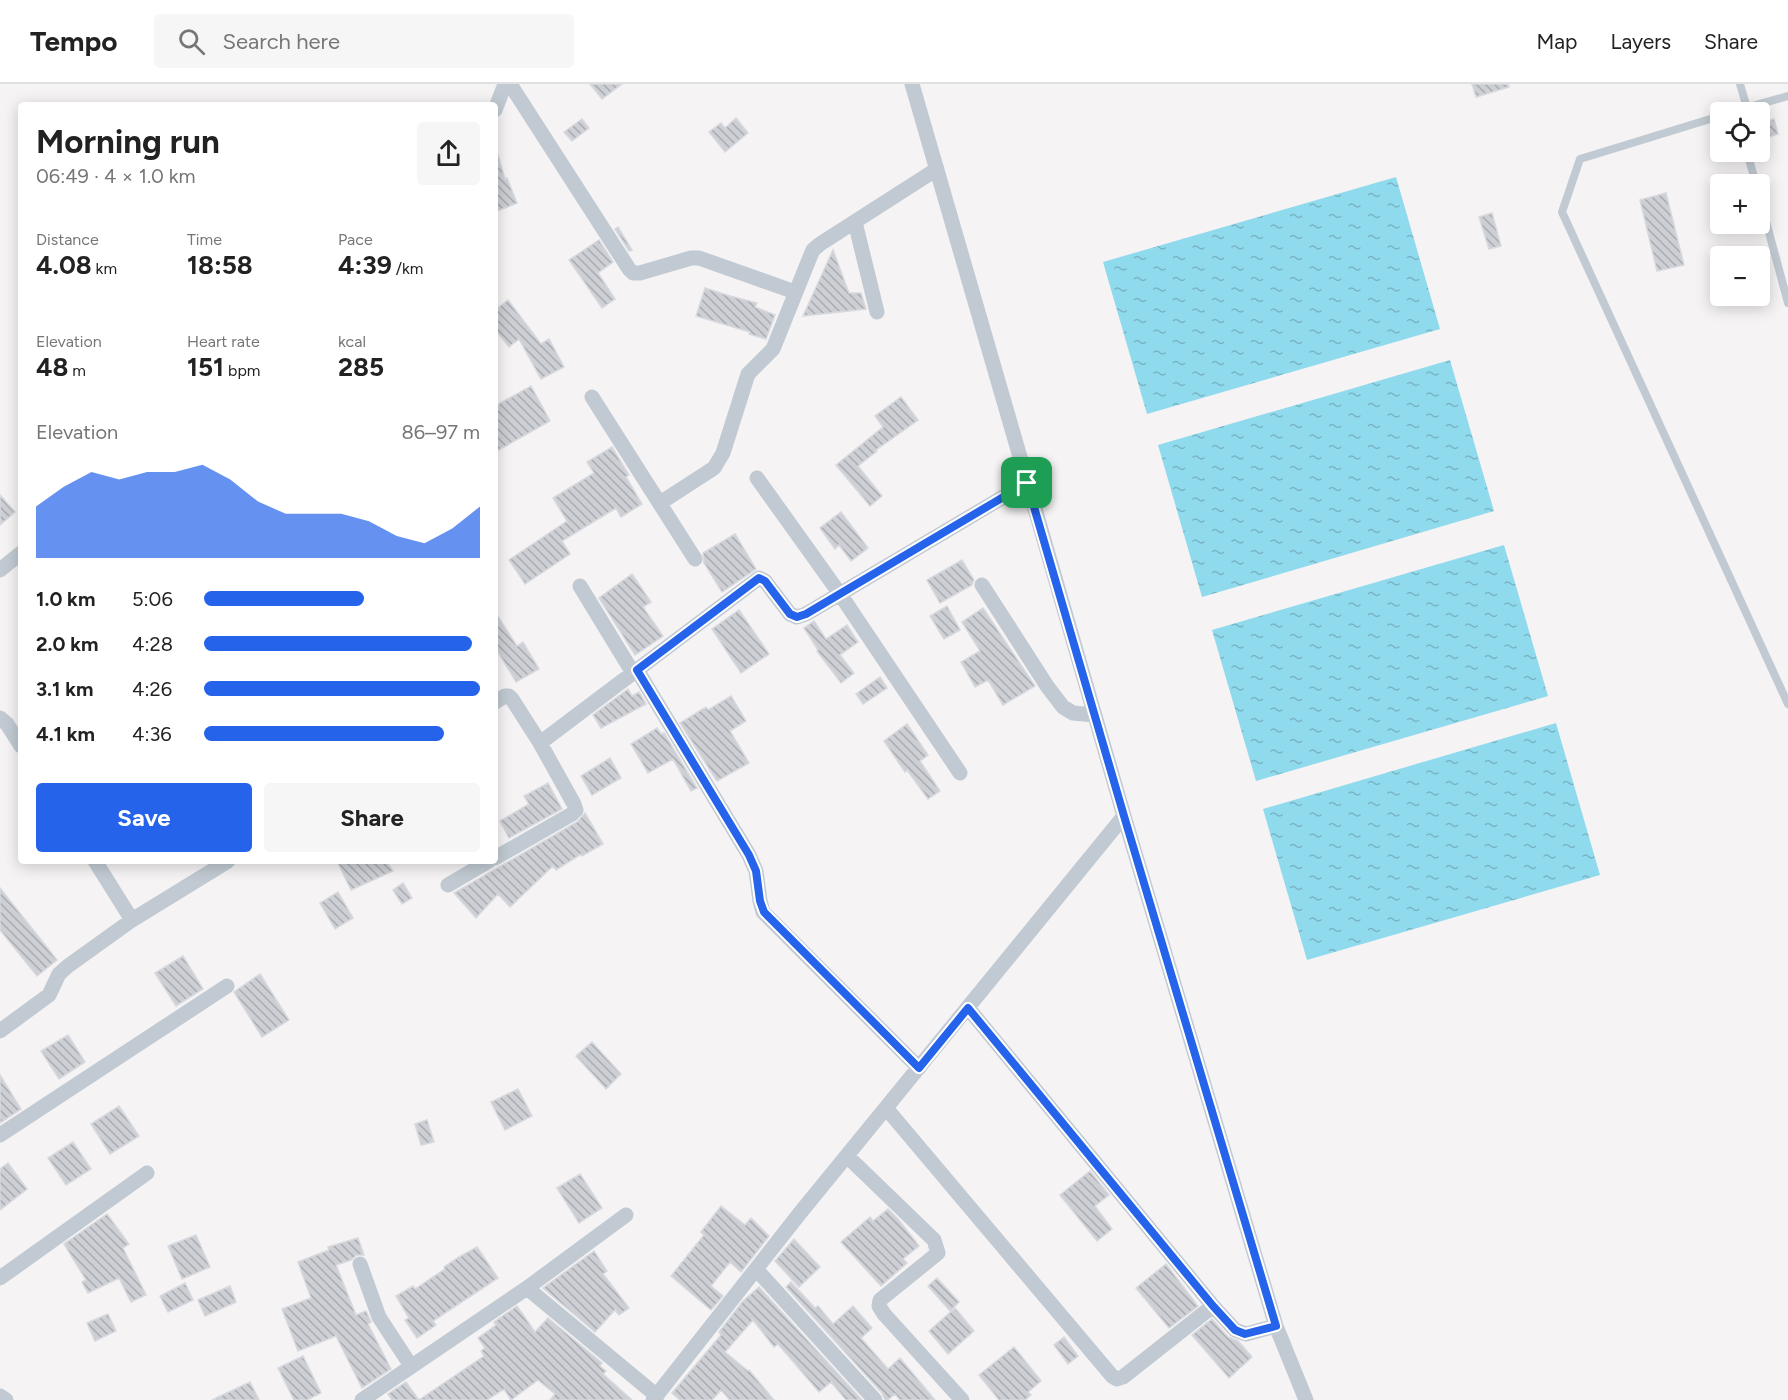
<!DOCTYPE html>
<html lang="en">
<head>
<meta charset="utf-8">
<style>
	body { margin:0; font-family:Figtree,sans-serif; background:#f6f6f6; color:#222; height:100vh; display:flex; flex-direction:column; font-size:22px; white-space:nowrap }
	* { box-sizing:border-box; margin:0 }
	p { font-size:20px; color:#767676 }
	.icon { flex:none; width:33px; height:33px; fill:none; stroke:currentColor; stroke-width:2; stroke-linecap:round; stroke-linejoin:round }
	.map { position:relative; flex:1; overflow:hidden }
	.side { position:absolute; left:18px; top:18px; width:480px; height:762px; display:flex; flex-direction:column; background:#fff; border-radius:6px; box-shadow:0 3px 15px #0003 }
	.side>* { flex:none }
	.buttons { position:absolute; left:1710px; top:18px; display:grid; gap:12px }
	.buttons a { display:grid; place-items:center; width:60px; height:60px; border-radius:6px; background:#fff; box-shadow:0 3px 15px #0003; font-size:30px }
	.pin { position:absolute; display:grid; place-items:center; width:51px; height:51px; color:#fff; margin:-26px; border-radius:12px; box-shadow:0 3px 9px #0006 }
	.round { display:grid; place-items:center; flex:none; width:63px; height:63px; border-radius:6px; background:#f6f6f6 }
	.head { display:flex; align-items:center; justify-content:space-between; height:102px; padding:0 18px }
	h1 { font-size:33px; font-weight:700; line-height:45px }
	.figures { display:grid; grid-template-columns:repeat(3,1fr); gap:9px; height:102px; padding:6px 18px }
	.figures div { display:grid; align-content:center }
	.figures b { font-size:26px; font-weight:700 }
	.figures small { font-size:16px; font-weight:400 }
	.figures p { font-size:16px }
	.chart { height:168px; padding:12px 18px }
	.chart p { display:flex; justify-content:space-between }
	.chart svg { width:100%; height:108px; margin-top:6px; fill:#2563eb; opacity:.7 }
	.cta { display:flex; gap:12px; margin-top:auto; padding:12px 18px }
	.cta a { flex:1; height:69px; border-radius:6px; background:#2563eb; color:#fff; font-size:24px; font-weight:700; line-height:69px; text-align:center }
	.cta a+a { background:#f6f6f6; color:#222 }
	ul { padding:0 18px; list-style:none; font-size:20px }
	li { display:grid; grid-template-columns:96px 72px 1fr; align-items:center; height:45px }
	li i { height:15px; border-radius:8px; background:#2563eb }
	header { display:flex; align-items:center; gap:36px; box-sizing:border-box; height:84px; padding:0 30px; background:#fff; border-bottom:2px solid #e0e0e0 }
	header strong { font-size:28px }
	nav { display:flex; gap:33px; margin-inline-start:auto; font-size:21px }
	.search { width:420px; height:54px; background:#f6f6f6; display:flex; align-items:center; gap:15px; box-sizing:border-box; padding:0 21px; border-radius:6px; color:#767676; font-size:22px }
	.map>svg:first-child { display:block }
	.water { fill:url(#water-ripples) }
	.building { fill:url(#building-back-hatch); stroke:#d7d9de; stroke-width:1.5 }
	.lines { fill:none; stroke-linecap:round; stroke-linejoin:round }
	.service { stroke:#c1cad2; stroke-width:8 }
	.minor { stroke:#c1cad2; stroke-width:15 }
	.route-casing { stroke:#fff; stroke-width:12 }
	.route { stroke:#2563eb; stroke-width:8 }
</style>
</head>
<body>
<header>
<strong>Tempo</strong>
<div class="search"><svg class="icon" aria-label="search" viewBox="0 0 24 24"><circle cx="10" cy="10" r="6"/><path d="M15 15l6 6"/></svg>Search here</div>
<nav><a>Map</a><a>Layers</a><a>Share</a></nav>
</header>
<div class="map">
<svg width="1788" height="1316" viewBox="0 0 1788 1316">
	<defs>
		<pattern id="water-ripples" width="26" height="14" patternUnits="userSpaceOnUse" patternTransform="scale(1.5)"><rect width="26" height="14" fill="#90daee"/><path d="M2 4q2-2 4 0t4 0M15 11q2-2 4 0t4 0" fill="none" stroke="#78b4c4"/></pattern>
		<pattern id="building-back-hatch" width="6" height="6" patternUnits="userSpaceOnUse" patternTransform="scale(1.5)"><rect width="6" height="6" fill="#cdcfd5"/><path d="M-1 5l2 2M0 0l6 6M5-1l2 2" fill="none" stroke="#a8abb0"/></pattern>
	</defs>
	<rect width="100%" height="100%" fill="#f5f3f3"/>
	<!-- water -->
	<path class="water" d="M1396,93L1440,245L1147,330L1103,178Z
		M1450,276L1494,427L1202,513L1158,361Z
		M1504,461L1548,612L1256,697L1212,546Z
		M1556,639L1600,791L1307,876L1263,725Z"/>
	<!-- building -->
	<path class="building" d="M590,0H622L602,15Z
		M1472,0H1508L1509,3L1476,13Z
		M736,34L748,49L725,68L709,48L721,39L725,44Z
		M582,35L589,44L572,57L564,48Z
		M1774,35L1778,50L1765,54L1761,39Z
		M495,71H498L505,95L507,94L517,119L495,128Z
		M1666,109L1684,181L1657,187L1640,116Z
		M1492,129L1501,162L1489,165L1479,133Z
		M618,143L632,166L629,167L615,145Z
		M599,156L613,178L598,189L615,215L602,224L569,176Z
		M833,166L849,209H861L866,225L803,232Z
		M705,204L730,212L757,219L755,223L775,231L766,255L749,250L750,248L696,232Z
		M508,216L541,260L549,255L564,283L541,295L519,255L509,263L495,245V226Z
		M531,302L550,337L495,368V322Z
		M901,313L918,336L876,366L877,367L858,382L882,412L870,422L836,381L883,343L875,332Z
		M612,363L629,391L626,393L642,420L621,433L616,424L562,457L570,470L525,500L509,476L567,437L553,414L594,389L587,378Z
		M0,411L15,428L0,441Z
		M841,428L868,464L851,477L839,461L835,465L820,444Z
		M735,450L756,485L722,508L704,479L703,469Z
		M962,476L974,496L972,501L940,519L927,496Z
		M632,490L651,518L643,523L663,552L635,571L599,514Z
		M947,522L960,546L944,555L930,532Z
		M983,524L1035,602L1003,621L988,596L975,603L961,578L980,567L962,538Z
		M739,526L769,570L741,589L712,545Z
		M495,528L517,562L523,558L539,585L516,598L495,563Z
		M814,537L826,555L847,541L858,558L840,571L854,589L841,599L817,567L818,566L804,544Z
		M880,593L887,604L863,620L856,610Z
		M628,605L632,612L639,608L646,620L601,644L593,631Z
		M731,612L746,637L730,647L749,679L717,697L680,639L706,623L708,626Z
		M907,640L928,671L920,677L940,707L928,715L907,686L905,688L884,657Z
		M657,644L661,650L664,649L697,704L691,707L673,675L648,689L631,660Z
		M610,674L621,694L592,711L581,692Z
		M548,699L562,725L509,754L500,737L529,720L524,712Z
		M585,729L603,760L582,772L581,770L556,786L553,782L510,823L498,810L476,834L454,809L577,738Z
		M337,777H386L393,787L351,806Z
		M403,799L412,814L402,820L393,806Z
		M0,804L57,876L37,892L0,846Z
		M338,808L353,834L335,845L320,819Z
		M183,872L203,905L176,922L155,889Z
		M260,890L289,936L262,953L234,908Z
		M68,951L85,978L59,995L41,967Z
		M592,958L621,990L606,1005L576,972Z
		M0,991L21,1025L0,1039Z
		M518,1005L532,1032L505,1046L491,1018Z
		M119,1022L139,1052L110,1070L91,1040Z
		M427,1036L434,1058L421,1061L415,1040Z
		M73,1058L91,1085L66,1101L48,1074Z
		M8,1079L27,1105L0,1126V1085Z
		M1090,1087L1109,1111L1095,1122L1112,1145L1097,1157L1060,1111Z
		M580,1090L602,1124L579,1139L557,1104Z
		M721,1122L745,1141L751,1134L769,1152L741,1188L730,1178L711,1202L723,1212L711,1226L671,1192L704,1151L701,1148Z
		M888,1125L898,1135L919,1162L903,1175L907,1179L881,1202L841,1158L870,1133L873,1137Z
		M107,1130L129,1160L123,1164L146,1211L131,1218L119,1194L88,1209L82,1198L86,1196L64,1160Z
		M196,1151L210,1183L182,1195L168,1162Z
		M358,1154L364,1171H357L351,1176L336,1181L356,1231L366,1227L371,1238L368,1240L391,1285L362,1304L336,1252L298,1267L282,1225L311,1214L298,1178L329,1166L328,1163Z
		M794,1155L820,1183L799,1203L775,1177Z
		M477,1163L498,1194L433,1237L436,1241L417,1254L405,1236L409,1234L396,1212L413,1202L415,1205L445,1185L444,1183L459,1173Z
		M594,1167L607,1187L603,1190L629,1224L619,1231L615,1226L595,1248L543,1204Z
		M1166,1180L1198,1222L1169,1244L1136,1204Z
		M937,1194L959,1218L950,1227L928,1202Z
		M791,1198L815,1224L818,1222L833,1240L853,1222L872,1244L861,1254L888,1285L900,1274L935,1316H900L895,1310L888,1316H885L882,1309L786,1203Z
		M185,1199L193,1216L168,1228L160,1212Z
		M230,1202L236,1218L205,1232L198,1216Z
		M759,1203L862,1316H846L831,1298L819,1308L778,1260L774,1263L753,1236L725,1268L748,1287L749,1286L774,1316H730L721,1306L712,1316H680L672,1309L721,1251L719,1248L743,1217Z
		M517,1222L535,1248L548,1234L602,1279L600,1282L606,1287L603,1290L632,1316H550L555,1310L538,1296L511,1316L504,1305L487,1316H419L484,1272L481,1267L485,1264L478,1254L496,1241L494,1238Z
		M955,1224L974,1247L948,1270L929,1247Z
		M108,1230L116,1247L95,1257L87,1239Z
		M1212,1235L1228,1253L1238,1257L1252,1273L1229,1294L1192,1251Z
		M1064,1253L1078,1272L1068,1280L1054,1261Z
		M1014,1263L1041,1297L1028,1308L1031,1311L1025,1316H999L979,1291Z
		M303,1272L321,1309L307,1316H294L278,1284Z
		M250,1298L259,1316H212Z
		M406,1298L419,1316H392L388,1310Z"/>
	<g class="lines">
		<!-- service -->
		<path class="service" d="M1740,0L1747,24
			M1731,28L1788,12
			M1720,32L1580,75L1562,128L1788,620
			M1747,68L1756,100
			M1760,115L1788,219"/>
		<!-- minor -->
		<path class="minor" d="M510,0L629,185L633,189H640L691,174H699L795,208
			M912,0L1124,732L1276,1242L1306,1316
			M495,26L505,0
			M855,138L877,228
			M592,313L695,475
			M757,394L840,510L960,689
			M660,419L714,384L723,369L748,290L773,265L810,173L813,166L820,160L937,85
			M0,486L21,469
			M982,501L1047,602L1063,623L1073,629L1094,631
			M580,502L633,589
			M637,586L749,771L756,787L760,817L763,828L919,984
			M495,618L505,612H509L512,615L540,659L574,720L576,726L572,730L495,774
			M0,634L7,640L21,662
			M540,659L759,494L765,497L790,530L797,533L806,530L1027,399
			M95,777L132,836
			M448,801L489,777
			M968,924L1213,1222L1235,1246L1246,1250L1276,1242
			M0,947L49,911L59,890L68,882L132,836L228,777
			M886,1024L1112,1292L1117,1295L1123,1293L1213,1222
			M0,1051L227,902
			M847,1072L934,1156L938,1169L880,1216L879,1222L884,1230L962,1316
			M360,1180L379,1233L411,1282
			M756,1185L875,1316
			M0,1194L147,1089
			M527,1204L657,1312
			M0,1312L6,1316
			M362,1316L527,1204L626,1131
			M653,1316L800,1129L1124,732"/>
	</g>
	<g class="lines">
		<defs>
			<path id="route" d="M1027,399L1124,732L1276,1242L1245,1250L1235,1246L1213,1222L968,924L919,984L764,828L760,817L756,787L749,771L637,586L759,494L765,497L790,530L797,533L806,530Z"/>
		</defs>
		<!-- route casing -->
		<use href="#route" class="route-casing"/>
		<!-- route -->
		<use href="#route" class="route"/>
	</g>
</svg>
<div class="buttons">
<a><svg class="icon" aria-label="locate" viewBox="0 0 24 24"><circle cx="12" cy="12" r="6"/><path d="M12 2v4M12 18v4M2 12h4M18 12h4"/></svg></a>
<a>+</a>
<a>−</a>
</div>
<div class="pin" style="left:1027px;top:399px;background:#1e9e55"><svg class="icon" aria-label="arrive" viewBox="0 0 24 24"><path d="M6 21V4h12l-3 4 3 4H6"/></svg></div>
<section class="side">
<div class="head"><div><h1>Morning run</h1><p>06:49 · 4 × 1.0 km</p></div><a class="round"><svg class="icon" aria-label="share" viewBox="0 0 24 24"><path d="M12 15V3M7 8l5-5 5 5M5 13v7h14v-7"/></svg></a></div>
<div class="figures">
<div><p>Distance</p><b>4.08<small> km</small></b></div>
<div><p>Time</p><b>18:58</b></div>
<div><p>Pace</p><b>4:39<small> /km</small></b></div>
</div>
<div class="figures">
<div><p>Elevation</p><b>48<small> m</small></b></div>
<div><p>Heart rate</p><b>151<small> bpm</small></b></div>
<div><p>kcal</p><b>285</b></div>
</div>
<div class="chart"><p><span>Elevation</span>86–97 m</p>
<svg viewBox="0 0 160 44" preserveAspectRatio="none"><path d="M0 44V23L10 15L20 9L30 12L40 9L50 9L60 6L70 12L80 21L90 26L100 26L110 26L120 29L130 35L140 38L150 32L160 23V44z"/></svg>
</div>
<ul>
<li><b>1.0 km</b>5:06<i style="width:58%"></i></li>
<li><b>2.0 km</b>4:28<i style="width:97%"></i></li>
<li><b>3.1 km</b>4:26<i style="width:100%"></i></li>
<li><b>4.1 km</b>4:36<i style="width:87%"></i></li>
</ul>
<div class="cta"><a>Save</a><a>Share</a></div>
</section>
</div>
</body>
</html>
